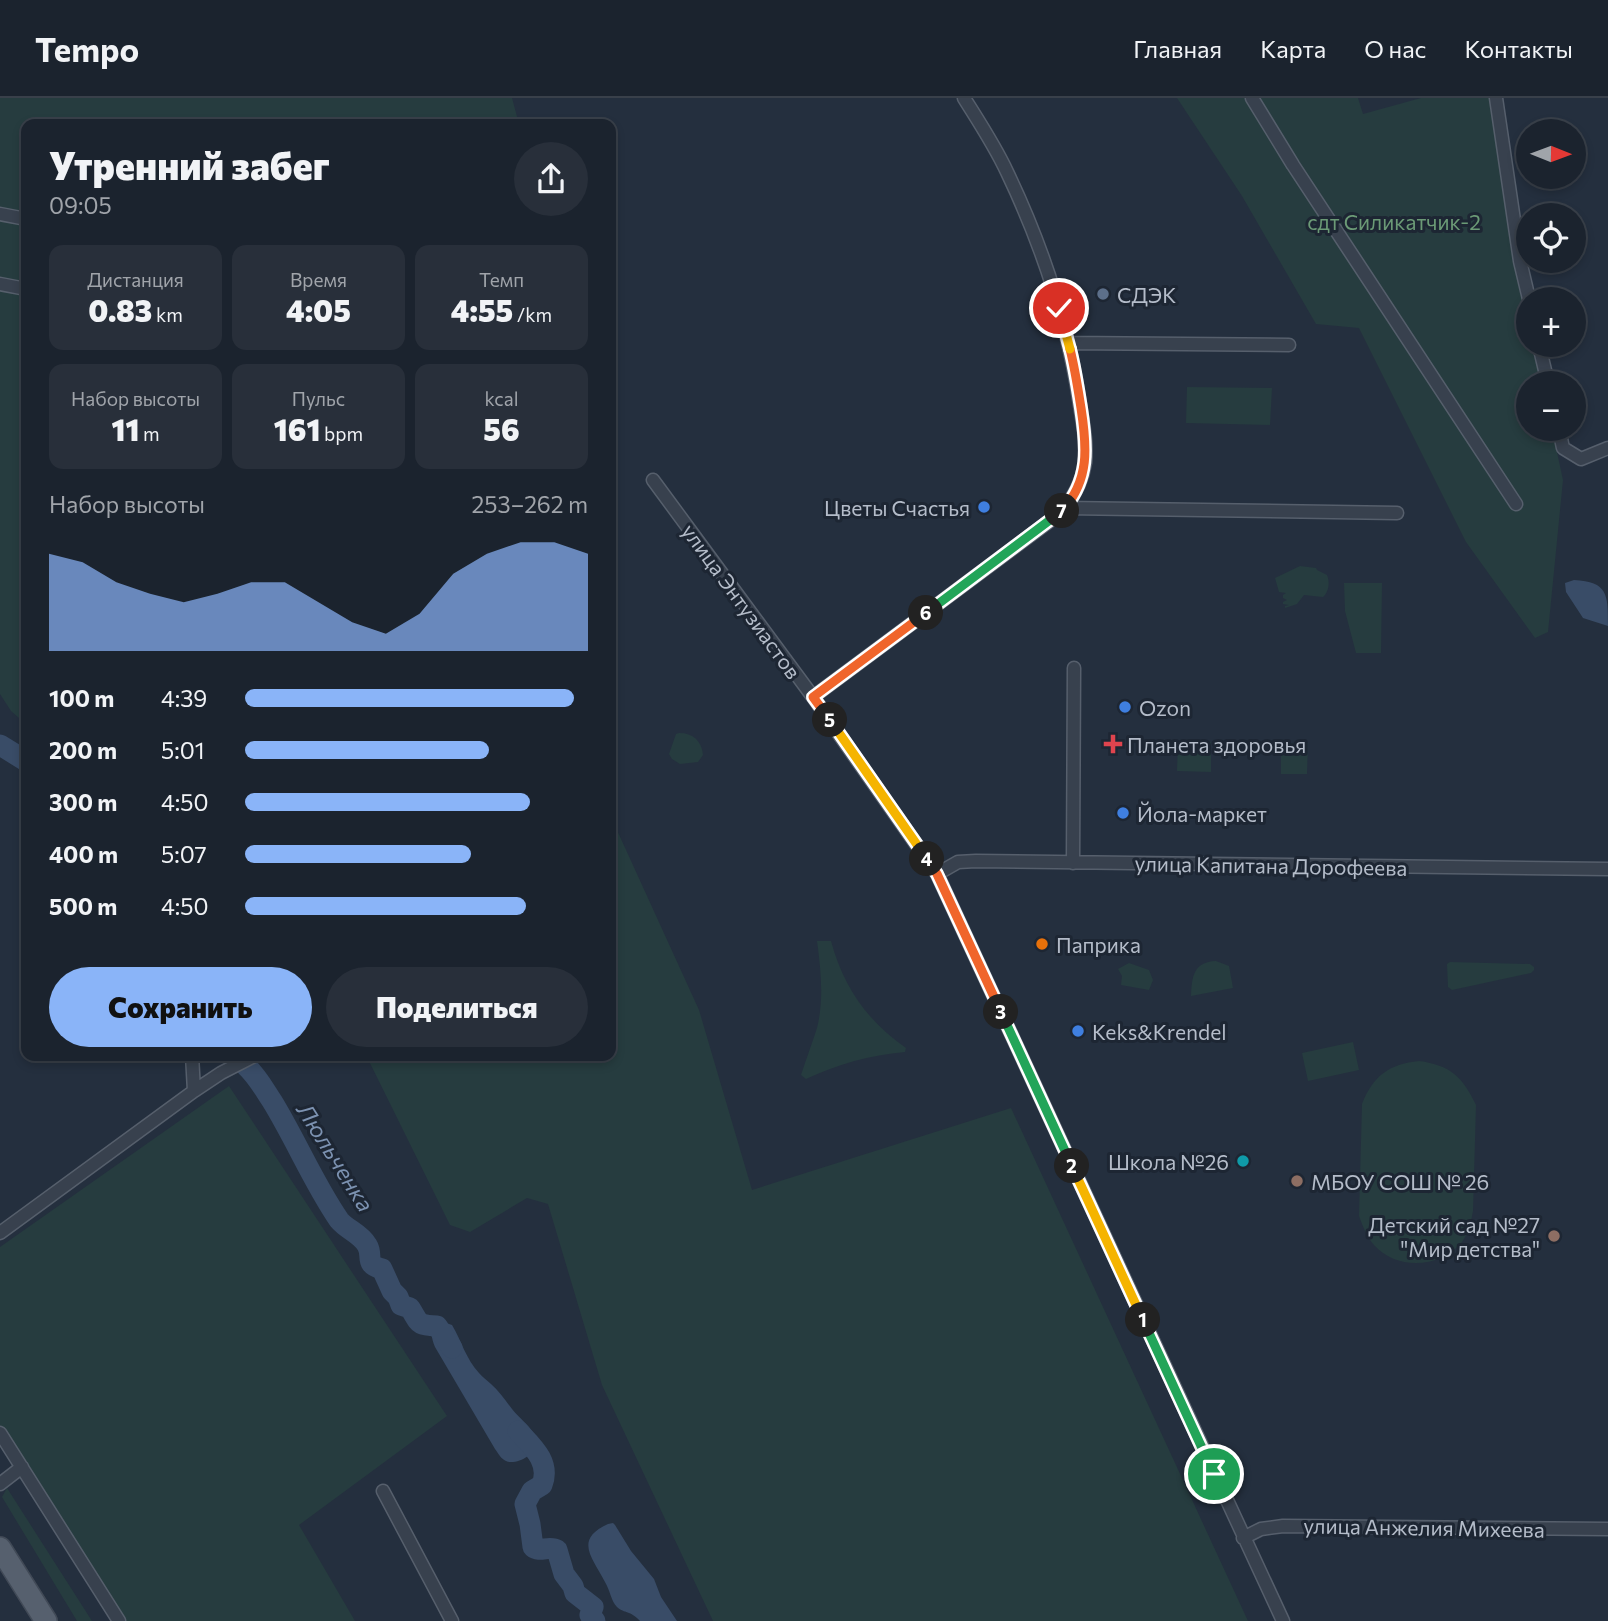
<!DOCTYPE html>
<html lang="ru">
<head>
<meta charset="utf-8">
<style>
	body { margin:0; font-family:Commissioner,sans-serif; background:#282f3a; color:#f1f3f6; height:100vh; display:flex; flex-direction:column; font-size:26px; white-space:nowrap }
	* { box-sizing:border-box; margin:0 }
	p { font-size:23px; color:#a0a4aa }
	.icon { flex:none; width:38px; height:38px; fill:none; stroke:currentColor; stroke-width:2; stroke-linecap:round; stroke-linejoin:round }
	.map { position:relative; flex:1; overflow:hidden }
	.details { position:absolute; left:21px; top:21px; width:595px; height:942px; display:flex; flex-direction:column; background:#1b232e; border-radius:14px; box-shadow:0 4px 10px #0003,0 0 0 2px #39404a }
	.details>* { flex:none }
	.needle { width:46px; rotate:91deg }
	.tools { position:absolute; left:1516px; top:21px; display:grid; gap:14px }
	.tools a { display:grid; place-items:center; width:70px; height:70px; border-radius:50%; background:#1b232e; box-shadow:0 4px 10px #0003,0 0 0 2px #39404a; font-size:35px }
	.pin { position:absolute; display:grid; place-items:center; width:60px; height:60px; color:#fff; margin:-30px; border:4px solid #fff; border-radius:50%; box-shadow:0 2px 7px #0007 }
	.km { position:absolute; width:35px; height:35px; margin:-18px; border-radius:50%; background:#222; color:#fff; font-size:19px; line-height:35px; text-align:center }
	.round { display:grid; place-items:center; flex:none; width:74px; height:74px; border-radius:37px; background:#282f3a }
	.headline { display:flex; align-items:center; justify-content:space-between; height:119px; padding:0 28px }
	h1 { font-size:38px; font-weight:800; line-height:52px }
	.stats { display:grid; grid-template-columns:repeat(3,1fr); gap:10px; height:119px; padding:7px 28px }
	.stats div { display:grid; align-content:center; border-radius:14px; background:#282f3a; text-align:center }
	.stats b { font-size:30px; font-weight:800 }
	.stats small { font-size:19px; font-weight:400 }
	.stats p { font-size:19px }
	.chart { height:196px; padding:14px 28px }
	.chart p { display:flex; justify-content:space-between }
	.chart svg { width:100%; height:126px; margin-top:7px; fill:#8ab4f8; opacity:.7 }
	.primary-button { display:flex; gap:14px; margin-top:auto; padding:14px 28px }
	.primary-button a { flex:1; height:80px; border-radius:42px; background:#8ab4f8; color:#111; font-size:28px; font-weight:800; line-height:80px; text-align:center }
	.primary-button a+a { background:#282f3a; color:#f1f3f6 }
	ul { padding:0 28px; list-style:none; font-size:23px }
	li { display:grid; grid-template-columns:112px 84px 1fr; align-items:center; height:52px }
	li i { height:18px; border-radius:9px; background:#8ab4f8 }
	header { display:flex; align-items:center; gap:42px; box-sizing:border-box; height:98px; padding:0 35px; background:#1b232e; border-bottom:2px solid #39404a }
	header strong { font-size:33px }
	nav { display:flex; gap:38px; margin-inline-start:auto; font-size:24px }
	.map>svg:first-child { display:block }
	.green { fill:#263c3f }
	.water { fill:#394c67 }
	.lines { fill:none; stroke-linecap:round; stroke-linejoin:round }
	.stream { stroke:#394c67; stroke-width:3.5 }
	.river { stroke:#394c67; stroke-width:21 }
	.street-casing { stroke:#565f6c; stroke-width:15 }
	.primary-casing { stroke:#414a57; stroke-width:24 }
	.street { stroke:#38414e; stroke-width:12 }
	.primary { stroke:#56606e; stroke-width:21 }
	.split-1-casing { stroke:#fff; stroke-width:14 }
	.split-2-casing { stroke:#fff; stroke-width:14 }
	.split-3-casing { stroke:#fff; stroke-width:14 }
	.split-4-casing { stroke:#fff; stroke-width:14 }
	.split-5-casing { stroke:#fff; stroke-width:14 }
	.split-6-casing { stroke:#fff; stroke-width:14 }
	.split-7-casing { stroke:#fff; stroke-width:14 }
	.split-8-casing { stroke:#fff; stroke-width:14 }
	.split-9-casing { stroke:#fff; stroke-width:14 }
	.split-1 { stroke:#22a559; stroke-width:9 }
	.split-2 { stroke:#f5b400; stroke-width:9 }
	.split-3 { stroke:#22a559; stroke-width:9 }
	.split-4 { stroke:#f0652b; stroke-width:9 }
	.split-5 { stroke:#f5b400; stroke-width:9 }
	.split-6 { stroke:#f0652b; stroke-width:9 }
	.split-7 { stroke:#22a559; stroke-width:9 }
	.split-8 { stroke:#f0652b; stroke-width:9 }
	.split-9 { stroke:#f5b400; stroke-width:9 }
	.service-dot { fill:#5c6f8a; stroke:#1d2633; stroke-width:2.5 }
	.shop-dot { fill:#3f7fe0; stroke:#1d2633; stroke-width:2.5 }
	.health-dot { fill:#e0444e; stroke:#1d2633; stroke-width:2.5 }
	.food-dot { fill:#e8710a; stroke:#1d2633; stroke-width:2.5 }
	.culture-dot { fill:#0f9aa8; stroke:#1d2633; stroke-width:2.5 }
	.education-dot { fill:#8d6e63; stroke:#1d2633; stroke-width:2.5 }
	.labels { text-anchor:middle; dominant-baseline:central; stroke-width:6; stroke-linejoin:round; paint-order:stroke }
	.park-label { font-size:21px; fill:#6b9a76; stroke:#1d2633 }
	.poi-label { font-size:21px; fill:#b4bcc9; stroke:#1d2633; text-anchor:start }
	.street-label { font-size:21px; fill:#b4bcc9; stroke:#1d2633 }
	.water-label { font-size:23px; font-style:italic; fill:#7c92b1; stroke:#1d2633 }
</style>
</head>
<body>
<header>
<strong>Tempo</strong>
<nav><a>Главная</a><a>Карта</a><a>О нас</a><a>Контакты</a></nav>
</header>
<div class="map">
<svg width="1608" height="1523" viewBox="0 0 1608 1523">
	<rect width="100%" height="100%" fill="#242f3e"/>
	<!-- green -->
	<path class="green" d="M0,0H512L519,26H26V626L11,613L0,596Z
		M1177,0H1358L1363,16L1421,0H1491L1516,176L1528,227V247H1532L1541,285H1528V331H1552L1563,382L1548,534L1535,540L1466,444L1359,230L1316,226L1242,98Z
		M1187,289L1272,290L1270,327L1186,325Z
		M1300,468L1316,470L1317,472L1327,477C1330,484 1329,494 1323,499L1304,497L1297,506L1285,510V508L1289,507L1283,506V504L1287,502L1283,500V497L1286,495L1279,494L1275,480Z
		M1344,485H1382L1381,555H1356L1345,513Z
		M679,635C693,635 702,643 703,657L698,664L680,666L672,661L669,656L676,636Z
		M1178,643L1211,644V674L1177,673Z
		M1281,645H1308L1307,676H1281Z
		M611,719L699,912L752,1092L1011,1010L1248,1523H713L602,1287L548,1106L527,1100L470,1134L450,1127L366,957H611Z
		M817,843H831C843,888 867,923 906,950L905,954C870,957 838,966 806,981L801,977C806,961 812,946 817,930C824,902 821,872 817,843Z
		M1216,863L1229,868L1233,890L1191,898C1192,879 1193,864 1216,863Z
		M1450,864L1530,866L1534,869V872L1531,875L1452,892L1448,889L1447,866Z
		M1129,865L1149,872L1153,882L1149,892L1121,887L1122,878L1118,871Z
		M1353,944L1359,972L1308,983L1302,955Z
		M1419,963C1450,967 1463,979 1476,1007L1473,1113C1471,1124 1469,1134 1462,1144C1441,1170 1397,1173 1374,1147C1367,1139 1363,1129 1359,1118L1362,1006C1373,978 1389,966 1419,963Z
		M229,988L447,1318L299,1427L355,1523H111L0,1348V1149Z
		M7,1390L92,1523H77L2,1399Z"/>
	<!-- water -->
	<path class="water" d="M1574,482C1608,484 1608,496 1608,528L1583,520L1566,494L1565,485Z
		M446,1225L452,1227C461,1242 466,1261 479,1275C482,1279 487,1282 491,1286C499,1293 505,1302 512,1311C520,1321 532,1329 536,1341C540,1355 516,1368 506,1363C501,1361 498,1355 495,1351L435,1249C429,1234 431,1231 446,1225Z
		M608,1426L613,1425L615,1427L631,1453L654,1481L661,1499L677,1523H640C630,1512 625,1516 617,1509C611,1503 610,1492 605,1484C593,1460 573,1442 608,1426Z"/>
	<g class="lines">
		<!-- stream -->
		<path class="stream" d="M592,1520V1523"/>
		<!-- river -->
		<path class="river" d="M0,647L26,663
			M246,968C257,978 264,991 272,1003C296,1042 313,1084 339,1122C347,1132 360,1135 367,1147C374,1158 363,1166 382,1171L392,1193L398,1199L401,1207L410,1210C420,1226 417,1227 437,1228L452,1250
			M518,1333C532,1348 551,1364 542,1387L532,1393L525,1406L530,1426L533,1449C540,1455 549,1447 557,1452L564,1476L573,1488L575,1495L593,1509L590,1517L595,1523"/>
		<defs>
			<path id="street" d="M1252,0L1293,67L1516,406
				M1496,0L1520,163L1529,201
				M0,116L26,121
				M0,186L26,191
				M1068,245L1289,247
				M1539,247L1548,285
				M1559,331L1563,350L1581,361L1608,350
				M653,382L813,599L937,776L1283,1523
				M1065,410L1397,415
				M813,599L1059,416C1073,401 1082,385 1085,365C1087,345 1083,326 1080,307C1068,226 1042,147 1007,74C995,48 979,24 964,0
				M1073,765L1074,570
				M937,776L958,764L976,763L1608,771
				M192,957L194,993
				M0,1135L194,993L221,975L256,957
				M0,1335L119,1523
				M0,1386L22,1369
				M383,1393L452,1523
				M1243,1440L1261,1431L1283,1428L1608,1431"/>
			<path id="primary" d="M0,1450L46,1523"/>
		</defs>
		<!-- street casing -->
		<use href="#street" class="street-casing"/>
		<!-- primary casing -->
		<use href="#primary" class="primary-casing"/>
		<!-- street -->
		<use href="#street" class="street"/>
		<!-- primary -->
		<use href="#primary" class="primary"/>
	</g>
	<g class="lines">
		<defs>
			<path id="split-1" d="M1143,1222L1214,1376"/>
			<path id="split-2" d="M1072,1068L1143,1222"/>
			<path id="split-3" d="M1001,914L1072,1068"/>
			<path id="split-4" d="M927,761L937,776L1001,914"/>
			<path id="split-5" d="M830,622L927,761"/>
			<path id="split-6" d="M830,622L813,599L926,515"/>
			<path id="split-7" d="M926,515L1062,413"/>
			<path id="split-8" d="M1062,413C1090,382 1087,349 1081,310C1078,291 1075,271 1070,251"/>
			<path id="split-9" d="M1059,210L1070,251"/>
		</defs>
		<!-- split-1 casing -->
		<use href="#split-1" class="split-1-casing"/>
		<!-- split-2 casing -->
		<use href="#split-2" class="split-2-casing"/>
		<!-- split-3 casing -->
		<use href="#split-3" class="split-3-casing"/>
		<!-- split-4 casing -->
		<use href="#split-4" class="split-4-casing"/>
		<!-- split-5 casing -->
		<use href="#split-5" class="split-5-casing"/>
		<!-- split-6 casing -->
		<use href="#split-6" class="split-6-casing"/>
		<!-- split-7 casing -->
		<use href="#split-7" class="split-7-casing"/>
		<!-- split-8 casing -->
		<use href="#split-8" class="split-8-casing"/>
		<!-- split-9 casing -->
		<use href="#split-9" class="split-9-casing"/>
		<!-- split-1 -->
		<use href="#split-1" class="split-1"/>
		<!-- split-2 -->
		<use href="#split-2" class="split-2"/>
		<!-- split-3 -->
		<use href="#split-3" class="split-3"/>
		<!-- split-4 -->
		<use href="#split-4" class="split-4"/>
		<!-- split-5 -->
		<use href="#split-5" class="split-5"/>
		<!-- split-6 -->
		<use href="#split-6" class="split-6"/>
		<!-- split-7 -->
		<use href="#split-7" class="split-7"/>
		<!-- split-8 -->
		<use href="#split-8" class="split-8"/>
		<!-- split-9 -->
		<use href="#split-9" class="split-9"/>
	</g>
	<!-- markers -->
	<circle class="service-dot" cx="1103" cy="196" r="7"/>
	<g class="shop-dot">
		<circle cx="984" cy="409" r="7"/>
		<circle cx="1125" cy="609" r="7"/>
		<circle cx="1123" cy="715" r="7"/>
		<circle cx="1078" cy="933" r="7"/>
	</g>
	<path class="health-dot" d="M1109.5 635.5h7v7h7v7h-7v7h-7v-7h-7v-7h7z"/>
	<circle class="food-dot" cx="1042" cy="846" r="7"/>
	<circle class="culture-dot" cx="1243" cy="1063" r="7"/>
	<g class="education-dot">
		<circle cx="1297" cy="1083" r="7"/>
		<circle cx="1554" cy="1138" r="7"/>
	</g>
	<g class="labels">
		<!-- park labels -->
		<g class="park-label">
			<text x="1394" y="123">сдт Силикатчик-2</text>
		</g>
		<!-- poi labels -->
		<g class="poi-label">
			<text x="1117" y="196">СДЭК</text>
			<text x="970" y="409" text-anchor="end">Цветы Счастья</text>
			<text x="1139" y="609">Ozon</text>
			<text x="1127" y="646">Планета здоровья</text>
			<text x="1137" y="715">Йола-маркет</text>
			<text x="1056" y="846">Паприка</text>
			<text x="1092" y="933">Keks&amp;Krendel</text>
			<text x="1229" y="1063" text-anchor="end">Школа №26</text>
			<text x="1311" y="1083">МБОУ СОШ № 26</text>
			<text x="1540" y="1126" text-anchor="end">Детский сад №27<tspan x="1540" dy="24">"Мир детства"</tspan></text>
		</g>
		<!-- street labels -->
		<g class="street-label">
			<text transform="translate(742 503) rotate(54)">улица Энтузиастов</text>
			<text transform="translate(1271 767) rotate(1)">улица Капитана Дорофеева</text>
			<text transform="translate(1424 1429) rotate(1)">улица Анжелия Михеева</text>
		</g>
		<!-- water labels -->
		<g class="water-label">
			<text transform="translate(336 1059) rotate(58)">Люльченка</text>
		</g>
	</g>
</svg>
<div class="tools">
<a><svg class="needle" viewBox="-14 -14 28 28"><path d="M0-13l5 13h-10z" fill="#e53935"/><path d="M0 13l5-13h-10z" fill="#a0a4aa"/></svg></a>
<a><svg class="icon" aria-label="locate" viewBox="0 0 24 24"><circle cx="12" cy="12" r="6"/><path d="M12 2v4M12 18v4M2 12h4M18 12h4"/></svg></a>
<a>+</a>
<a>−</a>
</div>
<div class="pin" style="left:1214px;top:1376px;background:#1e9e55"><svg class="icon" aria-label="arrive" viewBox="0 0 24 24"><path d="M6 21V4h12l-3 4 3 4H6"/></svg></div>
<div class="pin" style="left:1059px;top:210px;background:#d93025"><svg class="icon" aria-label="check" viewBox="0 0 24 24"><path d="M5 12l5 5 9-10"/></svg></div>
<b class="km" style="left:1143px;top:1222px">1</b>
<b class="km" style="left:1072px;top:1068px">2</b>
<b class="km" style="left:1001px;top:914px">3</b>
<b class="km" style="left:927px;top:761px">4</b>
<b class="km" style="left:830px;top:622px">5</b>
<b class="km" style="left:926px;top:515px">6</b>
<b class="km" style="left:1062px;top:413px">7</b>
<section class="details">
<div class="headline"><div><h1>Утренний забег</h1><p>09:05</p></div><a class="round"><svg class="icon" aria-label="share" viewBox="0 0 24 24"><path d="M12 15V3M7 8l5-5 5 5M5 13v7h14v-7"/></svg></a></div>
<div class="stats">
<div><p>Дистанция</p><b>0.83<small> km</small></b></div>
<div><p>Время</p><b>4:05</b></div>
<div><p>Темп</p><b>4:55<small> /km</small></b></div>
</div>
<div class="stats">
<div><p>Набор высоты</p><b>11<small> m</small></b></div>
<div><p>Пульс</p><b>161<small> bpm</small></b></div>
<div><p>kcal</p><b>56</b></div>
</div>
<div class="chart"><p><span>Набор высоты</span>253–262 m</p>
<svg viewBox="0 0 160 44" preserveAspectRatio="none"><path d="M0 44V10L10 13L20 20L30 24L40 27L50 24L60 20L70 20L80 27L90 34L100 38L110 31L120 17L130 10L140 6L150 6L160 10V44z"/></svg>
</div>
<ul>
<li><b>100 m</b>4:39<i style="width:96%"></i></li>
<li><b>200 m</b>5:01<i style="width:71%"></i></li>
<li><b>300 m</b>4:50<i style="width:83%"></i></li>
<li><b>400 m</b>5:07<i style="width:66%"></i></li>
<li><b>500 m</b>4:50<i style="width:82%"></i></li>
</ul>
<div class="primary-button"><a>Сохранить</a><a>Поделиться</a></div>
</section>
</div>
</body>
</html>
